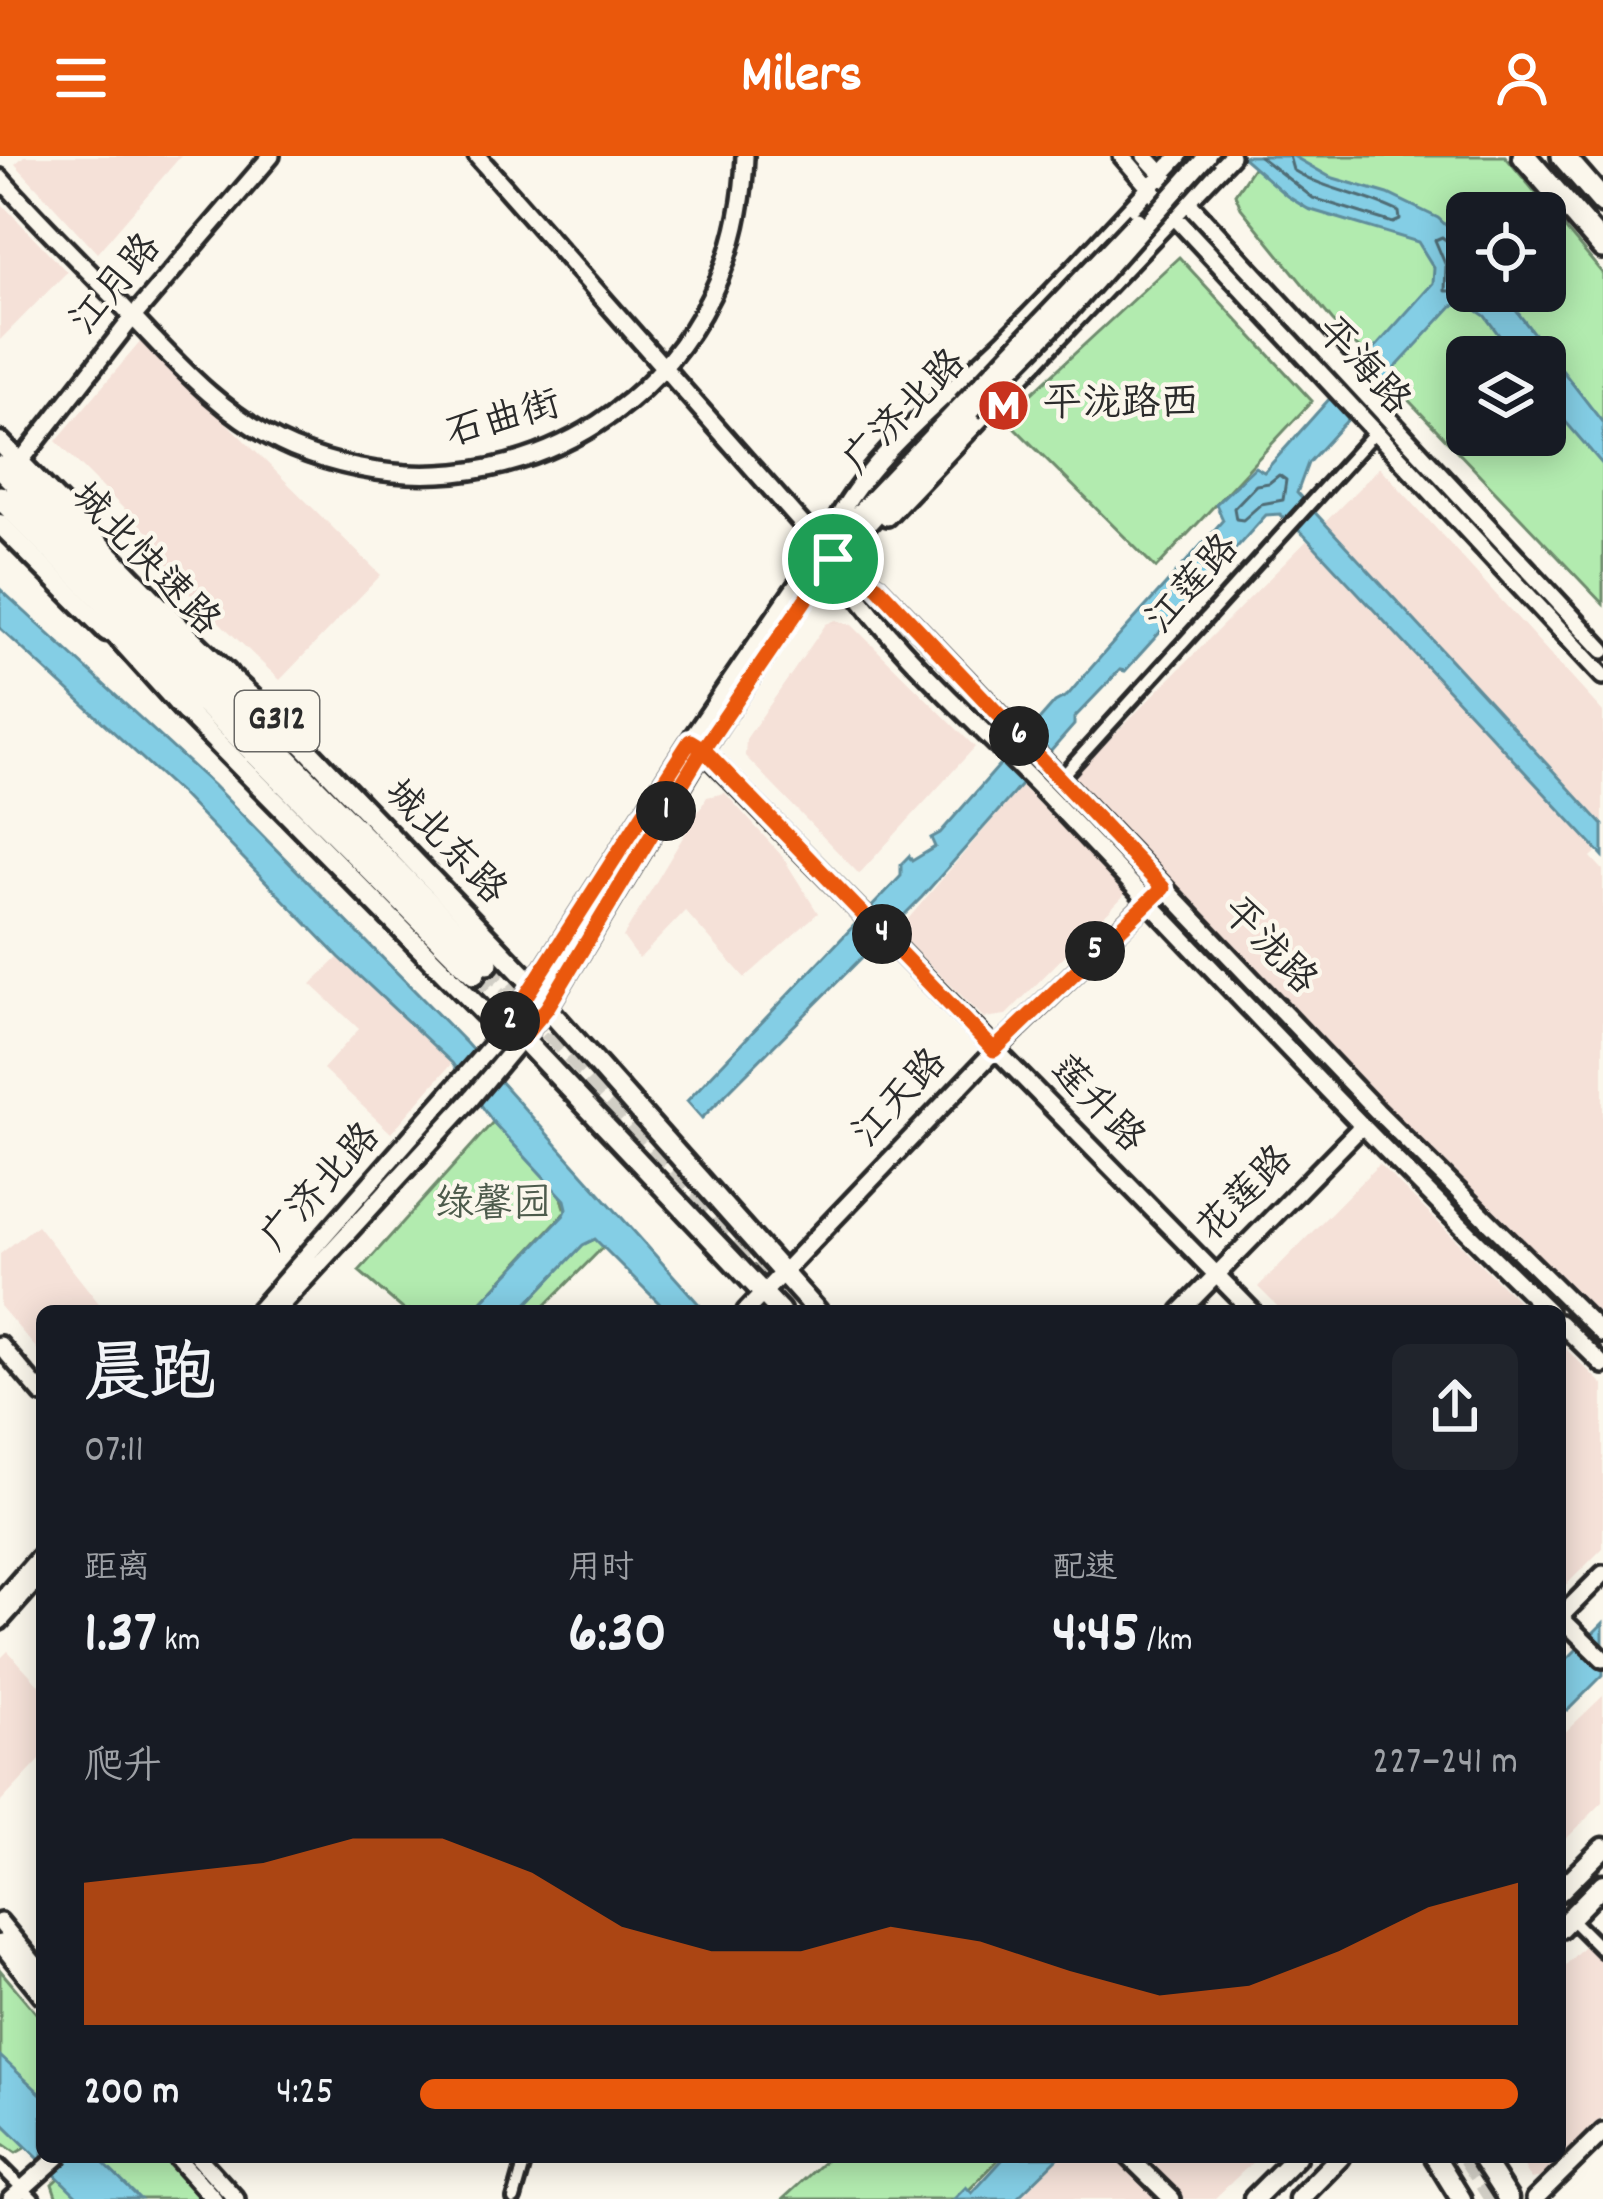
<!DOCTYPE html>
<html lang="zh">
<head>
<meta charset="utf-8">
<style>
	body { margin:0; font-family:Dekko,"LXGW WenKai TC",sans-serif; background:#20242c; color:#f1f3f6; height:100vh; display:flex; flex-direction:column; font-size:45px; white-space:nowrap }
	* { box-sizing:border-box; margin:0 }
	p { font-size:39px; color:#9ea1a6 }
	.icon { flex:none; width:66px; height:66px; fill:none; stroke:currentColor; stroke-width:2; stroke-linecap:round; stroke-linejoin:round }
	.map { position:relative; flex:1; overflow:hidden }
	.side { position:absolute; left:36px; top:1149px; width:1530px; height:858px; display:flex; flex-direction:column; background:#171b24; border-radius:18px; box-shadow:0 6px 30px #0003 }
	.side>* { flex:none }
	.buttons { position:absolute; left:1446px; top:36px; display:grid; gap:24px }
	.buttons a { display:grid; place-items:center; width:120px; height:120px; border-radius:18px; background:#171b24; box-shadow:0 6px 30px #0003; font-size:60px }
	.pin { position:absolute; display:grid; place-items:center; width:102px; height:102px; color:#fff; margin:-51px; border:6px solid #fff; border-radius:50%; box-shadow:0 3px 12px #0007 }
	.km { position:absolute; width:60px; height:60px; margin:-30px; border-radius:50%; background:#222; color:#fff; font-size:33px; line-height:60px; text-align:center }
	.round { display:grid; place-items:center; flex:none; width:126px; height:126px; border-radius:18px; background:#20242c }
	.overview { display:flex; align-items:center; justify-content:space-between; height:204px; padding:0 48px }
	h1 { font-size:66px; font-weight:800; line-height:90px }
	.figures { display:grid; grid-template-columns:repeat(3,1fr); gap:18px; height:204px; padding:12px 48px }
	.figures div { display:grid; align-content:center }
	.figures b { font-size:60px; font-weight:800 }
	.figures small { font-size:33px; font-weight:400 }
	.figures p { font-size:33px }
	.chart { height:336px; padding:24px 48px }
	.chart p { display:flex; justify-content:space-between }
	.chart svg { width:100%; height:216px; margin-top:12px; fill:#ea580c; opacity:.7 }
	ul { padding:0 48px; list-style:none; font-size:39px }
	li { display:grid; grid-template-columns:192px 144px 1fr; align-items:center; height:90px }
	li i { height:30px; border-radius:15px; background:#ea580c }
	header { display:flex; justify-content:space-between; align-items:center; height:156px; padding:0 48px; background:#ea580c; color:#fff; font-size:54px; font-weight:800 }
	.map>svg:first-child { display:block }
	.built { fill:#f5e1d8 }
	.green { fill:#b2ebaf; stroke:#6e8b6d; stroke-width:3; fill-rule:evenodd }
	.water { fill:#84cee5; stroke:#608d9b; stroke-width:3 }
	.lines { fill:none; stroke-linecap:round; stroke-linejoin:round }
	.shore { stroke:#4f6c75; stroke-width:3 }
	.highway-tunnel { stroke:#d1cec5; stroke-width:21; stroke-dasharray:21 10; stroke-linecap:butt }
	.street-casing { stroke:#2b2b2b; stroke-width:20 }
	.secondary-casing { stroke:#2b2b2b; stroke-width:24 }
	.primary-casing { stroke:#2b2b2b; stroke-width:27 }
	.highway-casing { stroke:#2b2b2b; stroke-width:30 }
	.street { stroke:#fbf7ec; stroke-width:10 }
	.secondary { stroke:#fbf7ec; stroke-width:15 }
	.primary { stroke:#fbf7ec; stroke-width:18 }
	.highway { stroke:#fbf7ec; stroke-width:21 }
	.secondary-bridge-casing { stroke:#2b2b2b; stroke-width:24; stroke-linecap:butt }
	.secondary-bridge { stroke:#fbf7ec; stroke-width:15 }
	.route-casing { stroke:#fff; stroke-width:24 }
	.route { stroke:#ea580c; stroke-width:15 }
	.labels { text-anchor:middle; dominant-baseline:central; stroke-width:9; stroke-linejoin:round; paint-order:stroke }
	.shield { fill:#fbf7ec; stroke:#696865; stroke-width:3 }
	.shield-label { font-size:36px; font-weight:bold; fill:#2b2b2b }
	.street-label { font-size:39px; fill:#2b2b2b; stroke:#fbf7ec }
	.poi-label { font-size:39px; fill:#2b2b2b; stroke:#fbf7ec; text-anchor:start }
	.park-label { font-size:39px; fill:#4d5b4c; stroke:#fbf7ec }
</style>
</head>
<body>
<header><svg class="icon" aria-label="menu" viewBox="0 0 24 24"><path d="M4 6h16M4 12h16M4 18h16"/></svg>Milers<svg class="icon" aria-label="person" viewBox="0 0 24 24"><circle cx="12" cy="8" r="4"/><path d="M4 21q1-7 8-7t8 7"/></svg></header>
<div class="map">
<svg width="1603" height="2043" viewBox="0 0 1603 2043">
	<rect width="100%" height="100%" fill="#fbf7ec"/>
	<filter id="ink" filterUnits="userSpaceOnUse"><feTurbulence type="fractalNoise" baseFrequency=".00833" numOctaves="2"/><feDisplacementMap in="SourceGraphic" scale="24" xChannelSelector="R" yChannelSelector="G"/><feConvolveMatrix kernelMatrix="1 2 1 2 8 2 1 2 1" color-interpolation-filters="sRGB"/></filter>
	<g filter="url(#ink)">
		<!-- built -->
		<path class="built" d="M24,0H181L97,97L15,8Z
			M0,46L67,116L0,184Z
			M142,184L381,419L280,524L137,388L147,376L56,285Z
			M1380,311L1603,556V690L1591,701L1603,714V1165L1358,924L1155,708L1006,859L984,862L897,776L1021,630L1058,667L1085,642L1069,624Z
			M836,464L852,469L975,591L859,718L745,600L746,583L826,468Z
			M725,637L782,700L818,757L745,822L685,755L639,803L623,781L707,641Z
			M339,801L452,907L391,977L323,913L359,873L311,828Z
			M1379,1008L1528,1155H1282L1258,1131Z
			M37,1069L105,1155H42V1199L0,1150V1098Z
			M1560,1187L1603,1229V1392L1563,1432L1560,1429Z
			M8,1495L42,1532V1602L0,1647V1503Z
			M1603,1540V1646L1560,1689V1581Z
			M1603,1770V1961L1543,2021L1531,2023L1519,2001H1560V1815Z
			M1059,2001H1258L1214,2043H1016Z"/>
		<!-- green -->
		<path class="green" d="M1261,0H1505L1603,118V448L1332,164L1241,52L1235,38ZM1467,57H1545V135H1467ZM1467,201H1545V279H1467Z
			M1179,101L1312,245L1156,412L1005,262Z
			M493,966L561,1039L566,1055L473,1155H405L359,1115Z
			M595,1083L605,1089L540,1155H520L583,1088Z
			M0,1814L42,1864V1982L16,1997L0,1986Z
			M81,2001H165L203,2043H57L52,2028Z
			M829,2001H1001L960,2043H783Z"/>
		<!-- water -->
		<path class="water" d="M1241,0H1293L1330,21L1388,38L1438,62L1467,89V135H1501L1603,267V309L1545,242V201H1515L1485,160L1466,147L1452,150L1308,307L1297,337L1603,669V700L1304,379L1280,358L1266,359L1125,515L1120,514L1074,562V569L922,741L702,962L687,945L901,720V708L909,700L912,705L935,691L931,682L940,677L1055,546L1068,539C1118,479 1172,423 1223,364L1216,348L1255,311L1264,316L1433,127L1434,112L1418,86L1308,53L1287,40Z
			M0,433L213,629L466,887L705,1155H667L595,1083L583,1089L520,1155H473L564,1059L567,1052L565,1044L493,966L452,907L339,801L180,637L0,472Z
			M1603,1467V1519L1568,1554L1560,1552V1510Z
			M0,1900L42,1939V2001H97L140,2043H80L0,1965Z
			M1005,2001H1059L1016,2043H954L966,2031L972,2037Z"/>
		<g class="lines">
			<!-- shore -->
			<path class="shore" d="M1259,0L1313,42L1393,67L1400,64L1399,56C1364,38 1327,35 1293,14L1289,0
				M1467,95L1457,93L1442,81L1435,84L1446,110L1445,135H1469L1486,144L1492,135
				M1279,319L1286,324L1283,344L1261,348L1243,364L1236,363L1234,352L1256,329L1269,327Z"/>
			<!-- highway-tunnel -->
			<path class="highway-tunnel" d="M487,807L711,1049
				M474,817L540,885
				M688,1044L792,1155
				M1468,2001L1495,2043"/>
			<defs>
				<path id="street" d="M1060,623L1375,276
					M1570,1762L1603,1795
					M0,2010L33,2043
					M514,2043L526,2001"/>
				<path id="secondary" d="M477,0L833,403C884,489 983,571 1053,645C1216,817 1377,990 1548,1155
					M1122,0L1173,59L1603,520
					M1145,0L1603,494
					M0,22C36,63 75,101 113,140C167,196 220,261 293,292C511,381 738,235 745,0
					M20,306L133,161L271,0
					M887,361L1231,0
					M829,380C861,305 949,239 1007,182C1066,123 1122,61 1179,0
					M835,405L877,430L1377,955L1603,1178
					M698,590L1252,1155
					M258,1155L503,876L695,577L798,427L823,394L963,247
					M276,1155L470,944L547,852L708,586L807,436L971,255
					M746,1155L995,894L1156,738
					M1181,1155L1361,971
					M1560,1167L1603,1209
					M0,1189L42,1238
					M0,1446L42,1398
					M1560,1461L1603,1418
					M1560,1461L1603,1503
					M0,1465L42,1418
					M0,1766L42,1817
					M0,1787L42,1839
					M176,2001L214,2043
					M198,2001L236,2043
					M1129,2001L1172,2043
					M11,2043L58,2001
					M1535,2043L1603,1976"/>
				<path id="primary" d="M0,286L197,489
					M0,368L107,475
					M217,509L306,592L534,830L547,852L817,1155
					M177,546L503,876L522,882L780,1155
					M1560,1735L1603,1692
					M1560,1772L1603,1728
					M1435,2001L1461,2043
					M1481,2001L1508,2043
					M1254,2043L1296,2001
					M1299,2043L1340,2001"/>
				<path id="highway" d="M1524,0L1603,91
					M1563,0L1603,46
					M0,311L487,807
					M0,341L474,817
					M102,461L187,555
					M186,480L226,518"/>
			</defs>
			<!-- street casing -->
			<use href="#street" class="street-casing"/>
			<!-- secondary casing -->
			<use href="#secondary" class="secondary-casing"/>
			<!-- primary casing -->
			<use href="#primary" class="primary-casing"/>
			<!-- highway casing -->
			<use href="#highway" class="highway-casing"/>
			<!-- street -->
			<use href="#street" class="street"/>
			<!-- secondary -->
			<use href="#secondary" class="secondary"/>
			<!-- primary -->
			<use href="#primary" class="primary"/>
			<!-- highway -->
			<use href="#highway" class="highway"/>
			<defs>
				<path id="secondary-bridge" d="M963,247L1137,64
					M971,255L1068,156L1207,0"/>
			</defs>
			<!-- secondary-bridge casing -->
			<use href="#secondary-bridge" class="secondary-bridge-casing"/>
			<!-- secondary-bridge -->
			<use href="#secondary-bridge" class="secondary-bridge"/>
		</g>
	</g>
	<g class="lines" filter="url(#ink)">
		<defs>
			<path id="route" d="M833,403L708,586L703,593L547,852L522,882L503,876L690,585L703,593L994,894L1163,732L877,430L833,403"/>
		</defs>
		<!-- route casing -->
		<use href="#route" class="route-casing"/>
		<!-- route -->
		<use href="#route" class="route"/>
	</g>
	<!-- icons -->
	<defs>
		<symbol id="metro-disc" viewBox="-11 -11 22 22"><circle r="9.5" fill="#c8321e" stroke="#fbf7ec"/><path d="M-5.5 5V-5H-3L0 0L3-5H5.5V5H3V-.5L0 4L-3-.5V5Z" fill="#fff"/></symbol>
	</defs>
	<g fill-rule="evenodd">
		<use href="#metro-disc" x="974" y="220" width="59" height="59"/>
	</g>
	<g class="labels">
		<!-- shield labels -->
		<rect class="shield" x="235" y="535" width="84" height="60" rx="9"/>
		<g class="shield-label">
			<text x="277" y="565">G312</text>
		</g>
		<!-- street labels -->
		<g class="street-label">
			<text transform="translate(118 130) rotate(-50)">江月路</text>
			<text transform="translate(1361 212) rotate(47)">平海路</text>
			<text transform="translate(907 258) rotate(-46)">广济北路</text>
			<text transform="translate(504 266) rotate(-16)">石曲街</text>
			<text transform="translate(143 405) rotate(46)">城北快速路</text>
			<text transform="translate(1195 430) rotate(-48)">江莲路</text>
			<text transform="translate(443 688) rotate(46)">城北东路</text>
			<text transform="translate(1267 792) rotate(46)">平泷路</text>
			<text transform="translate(902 944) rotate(-47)">江天路</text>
			<text transform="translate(1095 950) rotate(46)">莲升路</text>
			<text transform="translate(323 1033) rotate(-48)">广济北路</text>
			<text transform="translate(1247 1040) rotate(-45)">花莲路</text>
		</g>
		<!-- poi labels -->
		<g class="poi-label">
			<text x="1043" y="250">平泷路西</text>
		</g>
		<!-- park labels -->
		<g class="park-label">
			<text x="493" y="1051">绿馨园</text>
		</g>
	</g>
</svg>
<div class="buttons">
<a><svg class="icon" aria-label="locate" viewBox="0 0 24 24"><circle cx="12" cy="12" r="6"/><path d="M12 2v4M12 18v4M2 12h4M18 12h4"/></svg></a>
<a><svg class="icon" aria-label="layers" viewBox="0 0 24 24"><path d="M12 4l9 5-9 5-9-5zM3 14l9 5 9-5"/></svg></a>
</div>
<div class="pin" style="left:833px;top:403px;background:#1e9e55"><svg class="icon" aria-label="arrive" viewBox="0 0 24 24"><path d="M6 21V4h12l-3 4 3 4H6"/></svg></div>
<b class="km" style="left:666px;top:655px">1</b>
<b class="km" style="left:510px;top:865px">2</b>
<b class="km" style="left:882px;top:778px">4</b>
<b class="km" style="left:1095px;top:795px">5</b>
<b class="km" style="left:1019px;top:580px">6</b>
<section class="side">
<div class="overview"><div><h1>晨跑</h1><p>07:11</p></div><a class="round"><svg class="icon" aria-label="share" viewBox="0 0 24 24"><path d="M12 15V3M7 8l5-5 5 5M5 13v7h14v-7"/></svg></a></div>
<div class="figures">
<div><p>距离</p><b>1.37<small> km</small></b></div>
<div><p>用时</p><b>6:30</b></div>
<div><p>配速</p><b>4:45<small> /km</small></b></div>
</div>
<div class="chart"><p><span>爬升</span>227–241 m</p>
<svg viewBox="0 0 160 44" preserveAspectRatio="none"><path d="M0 44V15L10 13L20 11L30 6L40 6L50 13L60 24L70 29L80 29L90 24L100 27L110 33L120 38L130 36L140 29L150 20L160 15V44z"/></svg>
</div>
<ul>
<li><b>200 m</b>4:25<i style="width:100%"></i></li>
</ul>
</section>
</div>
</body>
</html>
